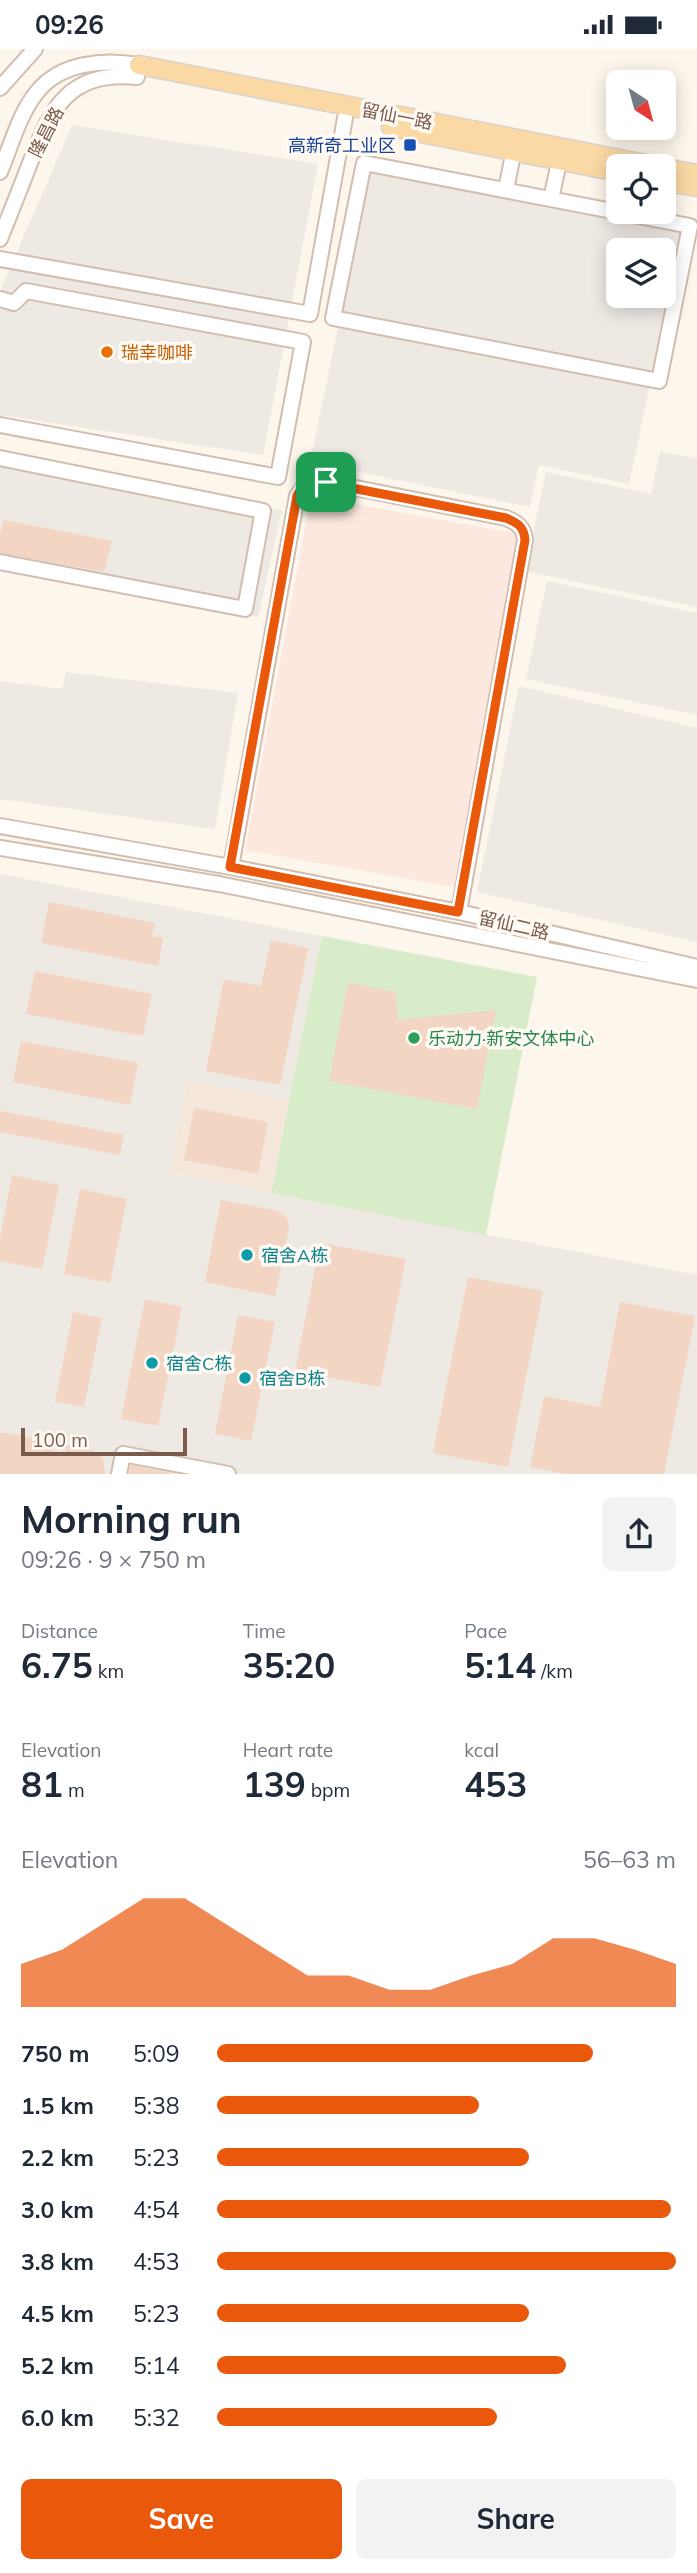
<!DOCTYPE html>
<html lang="en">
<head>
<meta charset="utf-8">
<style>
	body { margin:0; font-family:Mulish,"Noto Sans SC",sans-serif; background:#f2f2f3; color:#1f2937; height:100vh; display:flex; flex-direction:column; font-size:26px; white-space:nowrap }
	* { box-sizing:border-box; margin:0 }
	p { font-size:23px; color:#747a83 }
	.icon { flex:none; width:38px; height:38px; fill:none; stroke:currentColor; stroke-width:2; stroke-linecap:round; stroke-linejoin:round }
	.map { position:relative; height:1425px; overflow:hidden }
	.panel { display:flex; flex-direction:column; background:#fff; flex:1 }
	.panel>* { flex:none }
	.needle { width:46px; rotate:144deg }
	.controls { position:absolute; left:606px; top:21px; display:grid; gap:14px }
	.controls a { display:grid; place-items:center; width:70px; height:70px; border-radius:10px; background:#fff; box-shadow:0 4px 18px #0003; font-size:35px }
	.scale { position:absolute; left:21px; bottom:18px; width:166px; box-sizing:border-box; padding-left:7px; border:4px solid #7a5c4d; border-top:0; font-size:19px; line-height:24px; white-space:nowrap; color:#7a5c4d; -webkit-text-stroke:5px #fffaf3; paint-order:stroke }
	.pin { position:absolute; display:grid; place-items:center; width:60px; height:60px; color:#fff; margin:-30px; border-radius:14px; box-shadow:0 4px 10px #0006 }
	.round { display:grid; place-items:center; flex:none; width:74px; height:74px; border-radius:10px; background:#f2f2f3 }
	.overview { display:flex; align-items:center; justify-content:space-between; height:119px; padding:0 21px }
	h1 { font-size:38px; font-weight:700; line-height:52px }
	.stats { display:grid; grid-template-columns:repeat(3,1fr); gap:10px; height:119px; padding:7px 21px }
	.stats div { display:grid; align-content:center }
	.stats b { font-size:35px; font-weight:700 }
	.stats small { font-size:19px; font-weight:400 }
	.stats p { font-size:19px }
	.chart { height:196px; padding:14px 21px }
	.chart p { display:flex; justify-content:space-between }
	.chart svg { width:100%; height:126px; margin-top:7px; fill:#ea580c; opacity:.7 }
	.button { display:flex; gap:14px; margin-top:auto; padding:14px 21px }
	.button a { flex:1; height:80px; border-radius:10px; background:#ea580c; color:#fff; font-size:28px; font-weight:700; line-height:80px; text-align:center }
	.button a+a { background:#f2f2f3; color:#1f2937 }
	ul { padding:0 21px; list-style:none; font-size:23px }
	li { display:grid; grid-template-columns:112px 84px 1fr; align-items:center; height:52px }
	li i { height:18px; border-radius:9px; background:#ea580c }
	.status { display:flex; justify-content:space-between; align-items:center; height:49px; padding:0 35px; background:#fff; direction:ltr }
	.status svg { height:19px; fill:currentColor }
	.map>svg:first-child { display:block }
	.residential { fill:#f5e8da }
	.commercial { fill:#fde8e0 }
	.industrial { fill:#efe9e4; fill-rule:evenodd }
	.green { fill:#d8ecc9 }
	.building { fill:#f3d5c3 }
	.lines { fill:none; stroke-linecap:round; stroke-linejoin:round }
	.minor-casing { stroke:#d1beb0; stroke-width:18 }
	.major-casing { stroke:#dad1cd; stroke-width:21 }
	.minor { stroke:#fff; stroke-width:14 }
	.major { stroke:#fbd9a5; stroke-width:18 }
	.route-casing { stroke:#fff; stroke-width:14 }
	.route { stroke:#ea580c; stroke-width:9 }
	.transit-dot { fill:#1a4fb4; stroke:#fffaf3; stroke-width:2.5 }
	.food-dot { fill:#e8710a; stroke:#fffaf3; stroke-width:2.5 }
	.leisure-dot { fill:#2e9e5b; stroke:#fffaf3; stroke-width:2.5 }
	.culture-dot { fill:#0f9aa8; stroke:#fffaf3; stroke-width:2.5 }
	.labels { text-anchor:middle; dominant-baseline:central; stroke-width:7; stroke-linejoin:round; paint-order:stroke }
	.street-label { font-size:18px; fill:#7a5c4d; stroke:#fffaf3 }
	.transit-label { font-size:18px; fill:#164399; stroke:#fffaf3; text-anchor:end }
	.food-label { font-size:18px; fill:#c56008; stroke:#fffaf3; text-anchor:start }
	.leisure-label { font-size:18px; fill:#27864d; stroke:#fffaf3; text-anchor:start }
	.culture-label { font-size:18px; fill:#0d838f; stroke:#fffaf3; text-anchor:start }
</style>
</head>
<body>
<div class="status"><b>09:26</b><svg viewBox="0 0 49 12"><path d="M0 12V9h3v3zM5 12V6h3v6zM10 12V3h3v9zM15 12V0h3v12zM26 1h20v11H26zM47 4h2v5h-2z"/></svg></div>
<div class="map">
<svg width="697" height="1425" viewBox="0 0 697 1425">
	<rect width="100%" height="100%" fill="#fdf6ec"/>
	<!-- residential -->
	<path class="residential" d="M187,1031L290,1051L271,1144L169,1124Z"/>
	<!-- commercial -->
	<path class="commercial" d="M311,447L520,485L454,838L245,801Z"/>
	<!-- industrial -->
	<path class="industrial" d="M72,76L318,115L263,406L0,366V242Z
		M373,111L684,174L629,435L539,416L530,458L310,413ZM618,201H663V247H618Z
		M660,402L697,410V558L525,522L546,423L651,445Z
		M0,404L282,461L258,568L0,521Z
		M547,532L697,564V666L526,630Z
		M66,623L238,644L215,780L0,750V632L62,640Z
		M519,637L697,679V893L477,843Z
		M0,825L322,887L290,1051L187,1031L169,1124L697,1226V1425H0Z"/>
	<!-- green -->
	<path class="green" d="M322,887L537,928L486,1186L271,1144Z"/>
	<!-- building -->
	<path class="building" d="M4,471L112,492L104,523L0,504V486Z
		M49,853L155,874L152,887L163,889L158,917L41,894Z
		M271,891L308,899L280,1036L206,1022L224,930L261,937Z
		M35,922L152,945L143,987L26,965Z
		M348,934L396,943L398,971L496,961L477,1060L329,1032Z
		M21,992L138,1014L130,1056L13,1033Z
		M194,1059L268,1073L258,1125L184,1111Z
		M0,1062L124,1086L120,1106L0,1083Z
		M12,1126L59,1136L42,1220L0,1212V1189Z
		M80,1140L127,1150L110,1234L64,1225Z
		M221,1151L278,1162L287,1169L289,1179L275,1247L205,1233Z
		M320,1194L406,1210L380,1338L295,1322Z
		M468,1228L543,1242L508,1418L433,1404Z
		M145,1250L182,1258L158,1377L121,1370Z
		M620,1253L695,1267L664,1425H566L530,1418L544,1347L600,1358Z
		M73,1263L102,1269L84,1358L55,1353Z
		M238,1266L275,1273L251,1392L215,1385Z
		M0,1383L48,1392L46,1400L65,1404L66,1396L93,1401L103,1409L105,1425H0Z
		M131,1416L171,1424V1425H129Z"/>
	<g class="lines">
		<defs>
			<path id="minor" d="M0,39L35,0
				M364,114L690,177L659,332L333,269Z
				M0,123C11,97 19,65 37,43C61,13 104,10 139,16
				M506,141L515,95
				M551,150L561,104
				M0,190C10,165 20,140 30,114C51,59 69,21 137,28
				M0,210L310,265L345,69
				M0,250L14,254L26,242L303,293L278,428L0,376
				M0,409L263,462L245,560L0,513
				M0,777L231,818L459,863L697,918
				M0,799L219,835L697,931
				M231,818L297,447C304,436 313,432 326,433L506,469C518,474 524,479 525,491L459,863
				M119,1425L123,1405L228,1425"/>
			<path id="major" d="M139,16L656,117
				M391,78L618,123
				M663,119L697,125
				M663,132L697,138"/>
		</defs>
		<!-- minor casing -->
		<use href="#minor" class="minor-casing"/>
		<!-- major casing -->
		<use href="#major" class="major-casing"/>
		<!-- minor -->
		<use href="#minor" class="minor"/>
		<!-- major -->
		<use href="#major" class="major"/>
	</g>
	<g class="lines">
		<defs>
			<path id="route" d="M316,432L506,469C518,474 524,478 525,491L458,863L230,818L297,447L301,440Z"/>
		</defs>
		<!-- route casing -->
		<use href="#route" class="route-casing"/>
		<!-- route -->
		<use href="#route" class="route"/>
	</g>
	<!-- markers -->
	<rect class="transit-dot" x="403" y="89" width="14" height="14" rx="3.5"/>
	<circle class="food-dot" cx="107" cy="303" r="7"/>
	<circle class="leisure-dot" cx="414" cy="989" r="7"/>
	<g class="culture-dot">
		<circle cx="247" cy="1206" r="7"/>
		<circle cx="152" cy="1314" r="7"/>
		<circle cx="245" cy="1329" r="7"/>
	</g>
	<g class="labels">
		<!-- street labels -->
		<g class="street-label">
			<text transform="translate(397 67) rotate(11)">留仙一路</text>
			<text transform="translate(46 83) rotate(-63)">隆昌路</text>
			<text transform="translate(514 876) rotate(13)">留仙二路</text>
		</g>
		<!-- transit labels -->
		<g class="transit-label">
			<text x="396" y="96">高新奇工业区</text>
		</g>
		<!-- food labels -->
		<g class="food-label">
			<text x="121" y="303">瑞幸咖啡</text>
		</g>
		<!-- leisure labels -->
		<g class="leisure-label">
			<text x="428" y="989">乐动力·新安文体中心</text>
		</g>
		<!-- culture labels -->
		<g class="culture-label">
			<text x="261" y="1206">宿舍A栋</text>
			<text x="166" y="1314">宿舍C栋</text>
			<text x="259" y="1329">宿舍B栋</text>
		</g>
	</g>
</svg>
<div class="controls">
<a><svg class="needle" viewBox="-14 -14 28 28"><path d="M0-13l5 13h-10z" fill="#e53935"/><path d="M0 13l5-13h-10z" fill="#747a83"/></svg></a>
<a><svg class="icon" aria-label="locate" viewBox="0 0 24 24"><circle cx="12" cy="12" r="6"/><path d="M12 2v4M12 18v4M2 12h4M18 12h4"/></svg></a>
<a><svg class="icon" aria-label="layers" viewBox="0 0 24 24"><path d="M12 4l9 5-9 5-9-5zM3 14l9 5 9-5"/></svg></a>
</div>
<div class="scale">100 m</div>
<div class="pin" style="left:326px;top:433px;background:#1e9e55"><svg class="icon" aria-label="arrive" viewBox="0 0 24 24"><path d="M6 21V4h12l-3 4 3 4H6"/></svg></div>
</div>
<section class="panel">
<div class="overview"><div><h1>Morning run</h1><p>09:26 · 9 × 750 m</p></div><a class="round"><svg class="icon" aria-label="share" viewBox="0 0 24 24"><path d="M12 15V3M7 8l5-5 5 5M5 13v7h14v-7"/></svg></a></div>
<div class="stats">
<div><p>Distance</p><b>6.75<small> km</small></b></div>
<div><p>Time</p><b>35:20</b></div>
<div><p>Pace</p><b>5:14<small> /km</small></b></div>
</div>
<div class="stats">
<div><p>Elevation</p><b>81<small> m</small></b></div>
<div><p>Heart rate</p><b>139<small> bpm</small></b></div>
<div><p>kcal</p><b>453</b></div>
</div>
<div class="chart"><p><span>Elevation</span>56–63 m</p>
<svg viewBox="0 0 160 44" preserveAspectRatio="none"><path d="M0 44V29L10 24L20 15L30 6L40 6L50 15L60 24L70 33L80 33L90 38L100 38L110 33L120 29L130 20L140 20L150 24L160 29V44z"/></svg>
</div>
<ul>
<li><b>750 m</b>5:09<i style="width:82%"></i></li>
<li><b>1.5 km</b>5:38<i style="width:57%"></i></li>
<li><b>2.2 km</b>5:23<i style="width:68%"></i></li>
<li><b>3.0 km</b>4:54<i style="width:99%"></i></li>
<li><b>3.8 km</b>4:53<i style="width:100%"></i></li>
<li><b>4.5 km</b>5:23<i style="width:68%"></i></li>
<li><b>5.2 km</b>5:14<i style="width:76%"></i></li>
<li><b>6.0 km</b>5:32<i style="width:61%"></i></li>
</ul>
<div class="button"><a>Save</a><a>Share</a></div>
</section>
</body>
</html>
